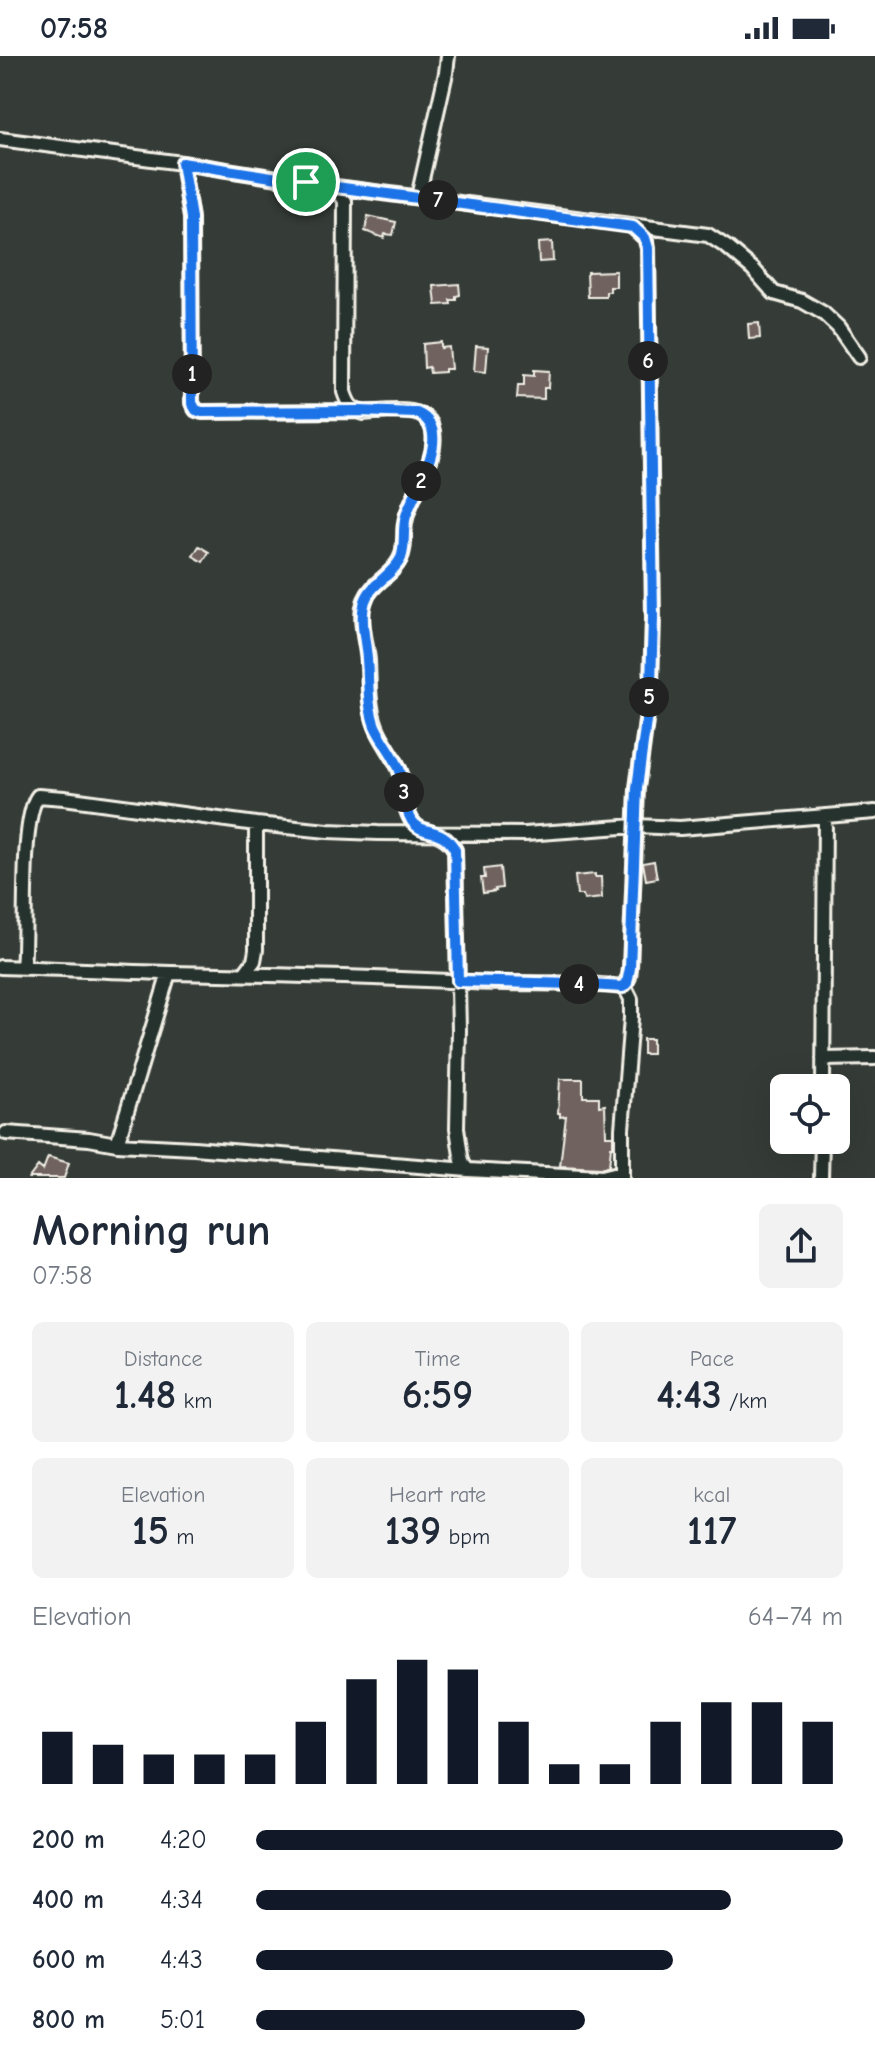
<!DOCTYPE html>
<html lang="en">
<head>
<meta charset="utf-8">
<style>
	body { margin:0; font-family:"Comic Neue",sans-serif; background:#f2f2f3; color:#1f2937; height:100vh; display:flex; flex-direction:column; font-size:30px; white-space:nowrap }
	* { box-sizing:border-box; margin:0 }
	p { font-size:26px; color:#747a83 }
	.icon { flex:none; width:44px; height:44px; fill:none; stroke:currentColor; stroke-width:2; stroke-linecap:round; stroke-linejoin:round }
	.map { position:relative; height:1122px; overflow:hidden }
	.details { display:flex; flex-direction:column; background:#fff; flex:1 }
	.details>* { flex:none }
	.buttons { position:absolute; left:770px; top:1018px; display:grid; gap:16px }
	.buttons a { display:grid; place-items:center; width:80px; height:80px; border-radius:12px; background:#fff; box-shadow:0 8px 32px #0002; font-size:40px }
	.pin { position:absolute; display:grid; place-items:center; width:68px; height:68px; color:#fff; margin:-34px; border:4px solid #fff; border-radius:50%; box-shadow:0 2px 8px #0007 }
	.km { position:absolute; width:40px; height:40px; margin:-20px; border-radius:50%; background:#222; color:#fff; font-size:22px; line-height:40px; text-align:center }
	.round { display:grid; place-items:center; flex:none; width:84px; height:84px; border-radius:12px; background:#f2f2f3 }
	.head { display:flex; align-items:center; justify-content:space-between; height:136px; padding:0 32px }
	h1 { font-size:44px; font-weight:600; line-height:60px }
	.metrics { display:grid; grid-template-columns:repeat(3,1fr); gap:12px; height:136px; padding:8px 32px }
	.metrics div { display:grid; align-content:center; border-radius:12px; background:#f2f2f3; text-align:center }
	.metrics b { font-size:40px; font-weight:600 }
	.metrics small { font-size:22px; font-weight:400 }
	.metrics p { font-size:22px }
	.chart { height:224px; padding:16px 32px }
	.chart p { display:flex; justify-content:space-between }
	.chart svg { width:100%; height:144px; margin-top:8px; stroke:#111827; stroke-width:6 }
	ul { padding:0 32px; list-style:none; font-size:26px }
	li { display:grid; grid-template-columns:128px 96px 1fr; align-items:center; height:60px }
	li i { height:20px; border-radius:10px; background:#111827 }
	.status { display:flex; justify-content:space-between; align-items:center; height:56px; padding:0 40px; background:#fff; direction:ltr }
	.status svg { height:22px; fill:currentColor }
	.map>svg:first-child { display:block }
	.building { fill:#6f625e; stroke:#f4f1e8; stroke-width:2 }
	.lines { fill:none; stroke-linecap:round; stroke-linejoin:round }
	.minor-casing { stroke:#f4f1e8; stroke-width:18 }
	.minor { stroke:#26332d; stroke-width:12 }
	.route-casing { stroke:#fff; stroke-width:16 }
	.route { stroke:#1a73e8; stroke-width:10 }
</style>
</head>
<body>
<div class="status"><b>07:58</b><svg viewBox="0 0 49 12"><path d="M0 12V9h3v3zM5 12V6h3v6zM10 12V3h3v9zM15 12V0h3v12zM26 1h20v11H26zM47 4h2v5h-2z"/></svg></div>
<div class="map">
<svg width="875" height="1122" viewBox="0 0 875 1122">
	<rect width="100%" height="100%" fill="#353c37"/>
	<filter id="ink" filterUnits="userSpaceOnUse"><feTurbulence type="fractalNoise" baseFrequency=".0125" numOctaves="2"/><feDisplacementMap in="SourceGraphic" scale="16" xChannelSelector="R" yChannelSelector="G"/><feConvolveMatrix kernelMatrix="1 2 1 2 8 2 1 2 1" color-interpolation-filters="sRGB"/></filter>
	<g filter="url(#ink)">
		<!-- building -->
		<path class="building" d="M368,160L396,166L393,179L385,178L384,182L365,175Z
			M552,186L553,205L539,206L538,187Z
			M616,215V231H610V236H606V241H588L587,216Z
			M459,228L460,239L456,240V244H450L451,248L436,249L434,230Z
			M759,267L760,282L749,283L748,268Z
			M441,286V292L449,291L451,313H445V316L430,317L429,311L424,312L423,288Z
			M476,290L488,291L486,316L474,315Z
			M534,314L549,315L548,332H544V343L517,342L518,330H524V319L534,320Z
			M199,490L209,496L203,506L193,500Z
			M654,805L657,822L646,824L643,807Z
			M500,811L502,832L495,833L496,835L483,837L481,822H485L484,813Z
			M595,818V821H601L602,842L584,844L583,839H577L575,820Z
			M643,983H652V998H643Z
			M560,1023H583V1041H599V1050L605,1049L606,1080H613V1091H611L609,1110L601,1112L560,1110L566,1060L560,1061V1057H558Z
			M48,1101L69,1107L64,1122H29L38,1110L43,1114Z"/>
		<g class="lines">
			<defs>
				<path id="minor" d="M0,83L182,107L336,131L708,179L728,192L753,213L774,237L802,245L823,257L838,271L859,301
					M182,107L191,162L192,347L196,354L202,356L358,355
					M336,131L345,145L344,336C348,348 351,354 364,357C385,356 429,347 433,375C438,409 410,436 405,467C403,479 406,492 400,503C392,520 372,526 365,544C358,562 366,585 368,604C369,626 368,649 376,670C382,687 396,701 401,718C405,733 403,752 412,765C422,781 441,770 455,794L459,974L457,1072L461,1100L463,1108L468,1114L602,1121L622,1116
					M418,141L446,17L448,0
					M0,911C57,912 114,916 171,917C271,919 370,921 470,926C521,929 572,925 623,931L627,935L631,943V962L622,1073V1122
					M23,911C27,877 20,762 38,740L64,742L256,768L328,775L378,777L525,778L636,770L680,772L875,756
					M245,917L254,905L256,894V768
					M623,931L629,921L630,912L637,732L651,628L653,562L648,192L645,182L633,171
					M823,1003L875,1002
					M823,1032L825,760
					M6,1077L89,1083L117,1088L194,1092L468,1114
					M117,1088L169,917
					M821,1122L822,1084"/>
			</defs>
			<!-- minor casing -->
			<use href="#minor" class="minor-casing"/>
			<!-- minor -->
			<use href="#minor" class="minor"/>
		</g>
	</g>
	<g class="lines" filter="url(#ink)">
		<defs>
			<path id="route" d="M182,107L336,131L633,171L645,182L648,192L653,562L651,628L637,732L630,912L627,927L623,931L573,928L458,925L455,794C442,769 423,781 412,765C403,751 405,733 401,718C396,700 382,686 375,670C367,649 369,625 367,603C366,586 360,567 364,549C368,528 392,521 401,502C406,489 402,473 406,460C414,434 456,374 417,357L358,355L202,356L196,354L192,347L191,162Z"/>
		</defs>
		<!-- route casing -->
		<use href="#route" class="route-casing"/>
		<!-- route -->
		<use href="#route" class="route"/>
	</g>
</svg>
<div class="buttons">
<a><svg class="icon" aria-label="locate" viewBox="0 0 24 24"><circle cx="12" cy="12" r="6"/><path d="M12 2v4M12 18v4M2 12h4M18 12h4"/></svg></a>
</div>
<div class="pin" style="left:306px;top:126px;background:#1e9e55"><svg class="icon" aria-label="arrive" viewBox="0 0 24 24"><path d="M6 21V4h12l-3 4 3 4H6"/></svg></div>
<b class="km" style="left:192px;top:318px">1</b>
<b class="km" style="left:421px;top:425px">2</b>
<b class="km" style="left:404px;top:736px">3</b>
<b class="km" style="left:579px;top:928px">4</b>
<b class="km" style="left:649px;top:641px">5</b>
<b class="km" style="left:648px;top:305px">6</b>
<b class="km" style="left:438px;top:144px">7</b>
</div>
<section class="details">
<div class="head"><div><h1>Morning run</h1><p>07:58</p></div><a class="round"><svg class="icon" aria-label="share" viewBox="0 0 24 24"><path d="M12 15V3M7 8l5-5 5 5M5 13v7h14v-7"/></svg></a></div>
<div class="metrics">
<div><p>Distance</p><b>1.48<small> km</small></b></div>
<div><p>Time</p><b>6:59</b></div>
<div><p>Pace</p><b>4:43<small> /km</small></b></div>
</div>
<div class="metrics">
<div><p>Elevation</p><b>15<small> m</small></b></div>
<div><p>Heart rate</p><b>139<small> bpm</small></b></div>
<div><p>kcal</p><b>117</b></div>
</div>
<div class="chart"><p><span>Elevation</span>64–74 m</p>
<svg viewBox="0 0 160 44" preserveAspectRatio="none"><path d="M5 44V28M15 44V32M25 44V35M35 44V35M45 44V35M55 44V25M65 44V12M75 44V6M85 44V9M95 44V25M105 44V38M115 44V38M125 44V25M135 44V19M145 44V19M155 44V25"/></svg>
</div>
<ul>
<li><b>200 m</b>4:20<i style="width:100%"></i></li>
<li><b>400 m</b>4:34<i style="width:81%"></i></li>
<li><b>600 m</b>4:43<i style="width:71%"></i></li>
<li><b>800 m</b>5:01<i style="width:56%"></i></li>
</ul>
</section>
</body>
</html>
